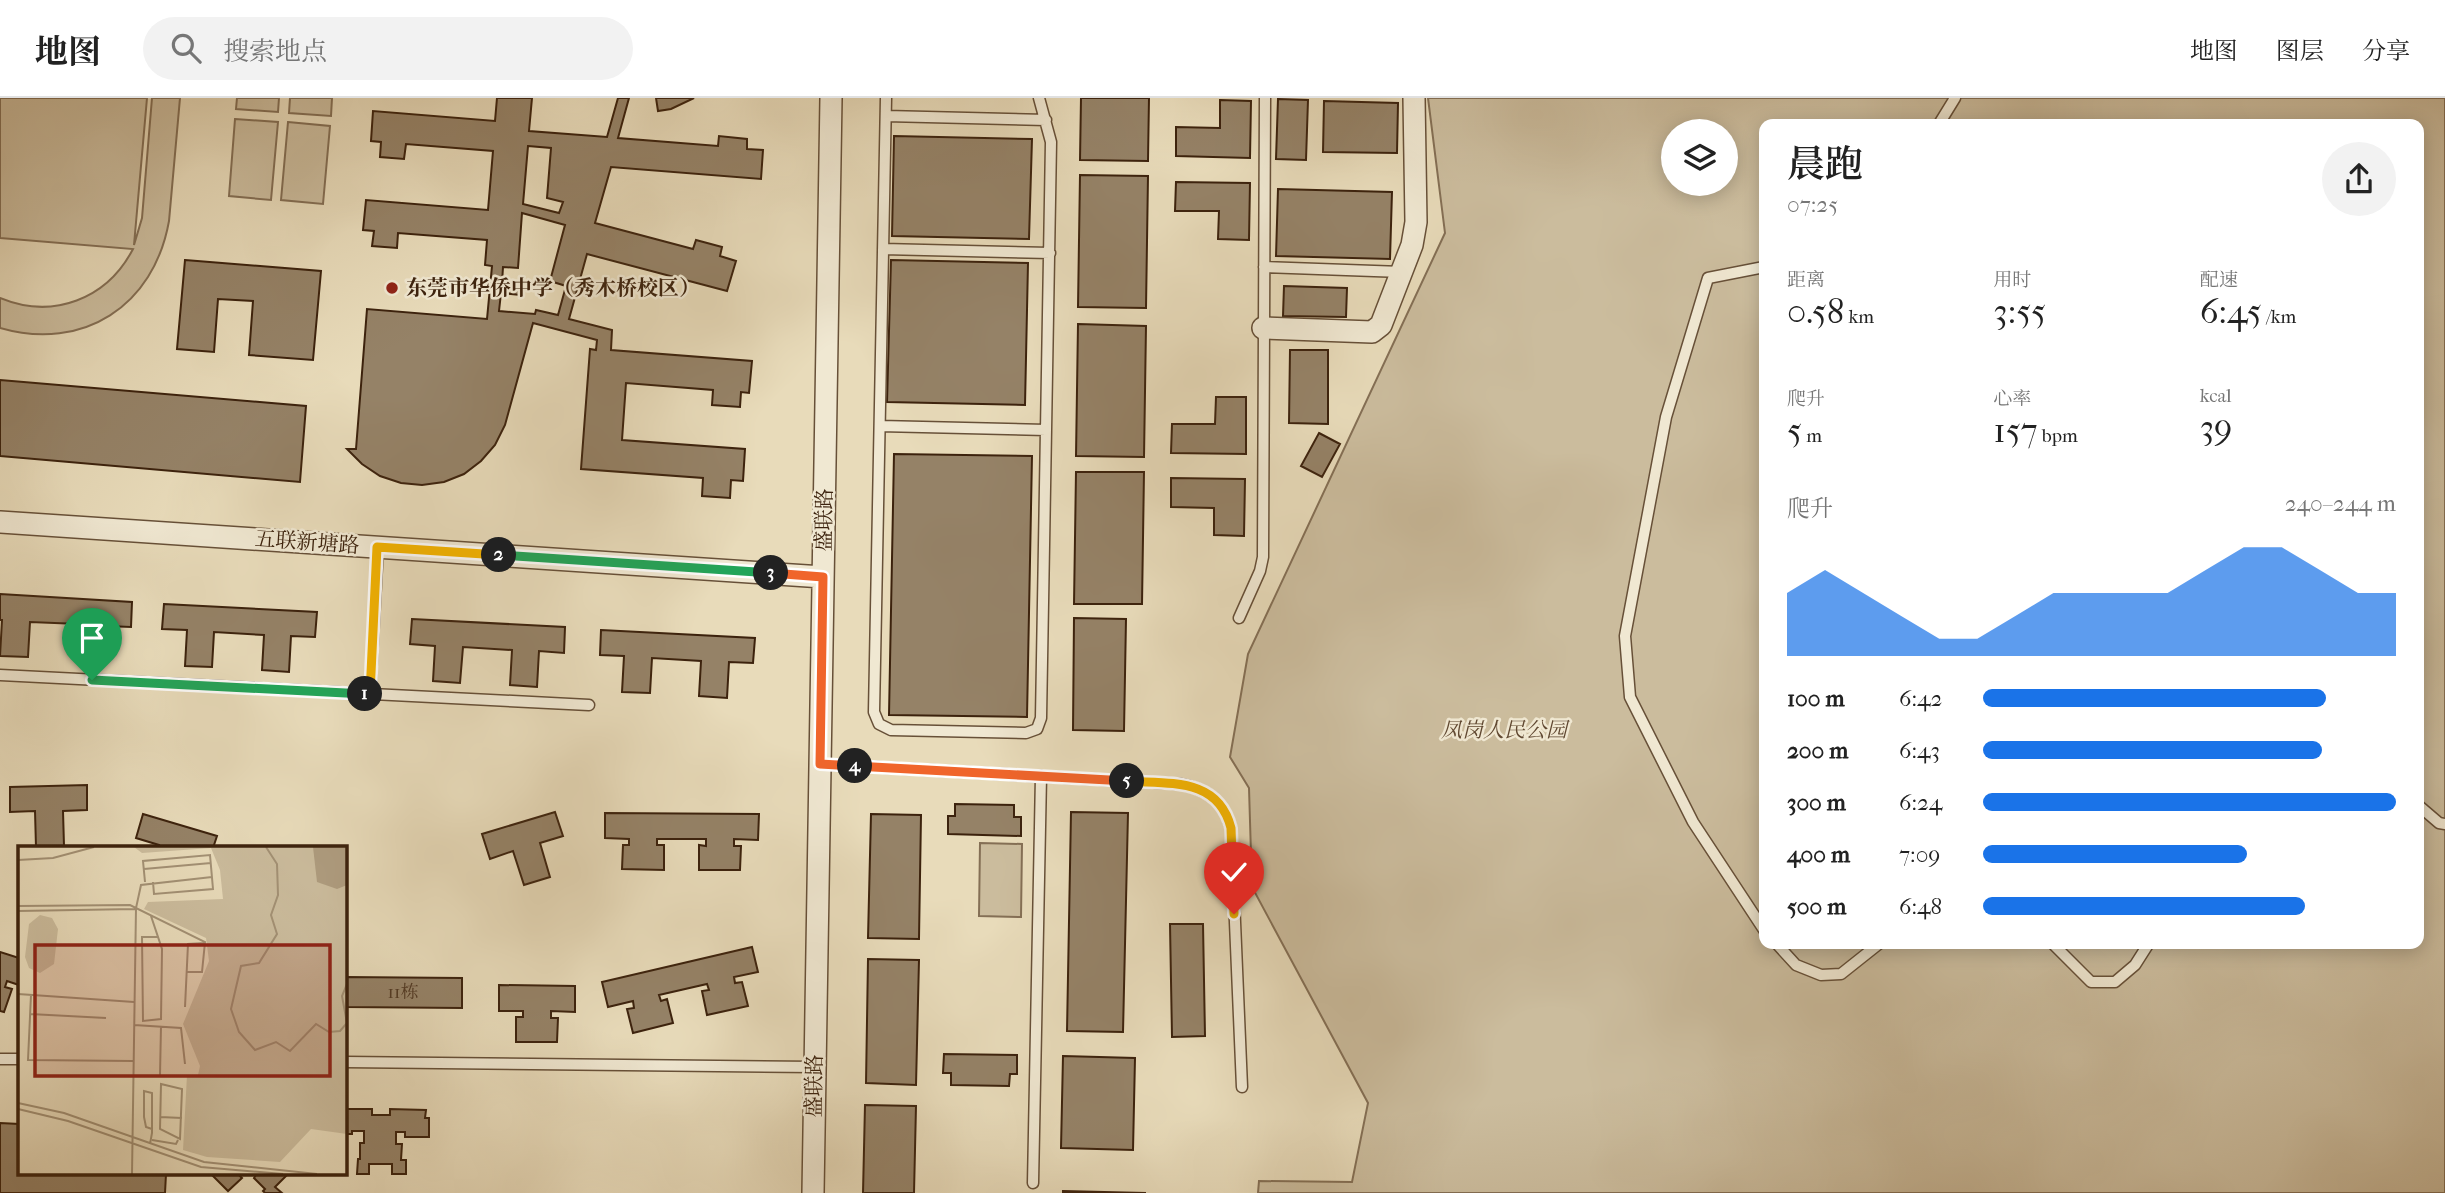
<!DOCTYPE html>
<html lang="zh">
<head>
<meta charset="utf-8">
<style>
	body { margin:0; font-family:"IM FELL French Canon","Noto Serif SC",serif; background:#f2f2f2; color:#222; height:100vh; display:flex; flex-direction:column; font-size:26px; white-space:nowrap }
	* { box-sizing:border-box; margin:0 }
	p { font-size:23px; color:#767676 }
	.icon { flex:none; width:38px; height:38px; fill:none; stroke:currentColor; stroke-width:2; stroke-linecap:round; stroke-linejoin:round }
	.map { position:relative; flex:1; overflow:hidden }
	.sheet { position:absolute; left:1759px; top:21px; width:665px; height:830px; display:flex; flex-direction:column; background:#fff; border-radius:14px; box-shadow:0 4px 18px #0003 }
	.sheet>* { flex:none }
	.buttons { position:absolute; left:1661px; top:21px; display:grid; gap:14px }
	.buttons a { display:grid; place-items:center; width:77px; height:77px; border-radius:50%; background:#fff; box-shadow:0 4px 18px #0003; font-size:35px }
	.pin { position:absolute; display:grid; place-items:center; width:60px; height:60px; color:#fff; margin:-72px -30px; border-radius:50% 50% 50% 0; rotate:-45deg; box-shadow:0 0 7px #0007 }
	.pin .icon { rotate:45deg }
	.km { position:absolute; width:35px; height:35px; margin:-18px; border-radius:50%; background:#222; color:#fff; font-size:19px; line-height:35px; text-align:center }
	.round { display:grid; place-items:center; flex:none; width:74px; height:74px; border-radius:37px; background:#f2f2f2 }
	.headline { display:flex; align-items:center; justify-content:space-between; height:119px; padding:0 28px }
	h1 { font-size:38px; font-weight:600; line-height:52px }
	.stats { display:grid; grid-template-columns:repeat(3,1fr); gap:10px; height:119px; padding:7px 28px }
	.stats div { display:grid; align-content:center }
	.stats b { font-size:35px; font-weight:600 }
	.stats small { font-size:19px; font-weight:400 }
	.stats p { font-size:19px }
	.chart { height:196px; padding:14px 28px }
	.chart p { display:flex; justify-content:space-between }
	.chart svg { width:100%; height:126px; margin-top:7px; fill:#1a73e8; opacity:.7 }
	ul { padding:0 28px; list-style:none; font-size:23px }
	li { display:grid; grid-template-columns:112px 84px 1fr; align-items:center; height:52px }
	li i { height:18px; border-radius:9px; background:#1a73e8 }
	header { display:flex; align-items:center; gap:42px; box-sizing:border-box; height:98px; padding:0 35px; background:#fff; border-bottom:2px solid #e0e0e0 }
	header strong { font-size:33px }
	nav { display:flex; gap:38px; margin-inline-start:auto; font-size:24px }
	.search { width:490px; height:63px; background:#f2f2f2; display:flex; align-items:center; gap:18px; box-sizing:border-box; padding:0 24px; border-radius:38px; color:#767676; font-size:26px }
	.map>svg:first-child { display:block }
	.green { fill:#cbbc9d; stroke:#846f55; stroke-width:2; fill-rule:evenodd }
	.building { fill:#958267; stroke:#3c220d; stroke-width:2; fill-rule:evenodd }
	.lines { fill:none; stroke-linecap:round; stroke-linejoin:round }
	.lane-casing { stroke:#675038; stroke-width:13 }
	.street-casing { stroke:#675038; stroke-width:24 }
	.lane { stroke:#f0e8d2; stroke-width:10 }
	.street { stroke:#f0e8d2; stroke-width:21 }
	.split-1-casing { stroke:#fff; stroke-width:14 }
	.split-2-casing { stroke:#fff; stroke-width:14 }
	.split-3-casing { stroke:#fff; stroke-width:14 }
	.split-4-casing { stroke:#fff; stroke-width:14 }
	.split-5-casing { stroke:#fff; stroke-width:14 }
	.split-6-casing { stroke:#fff; stroke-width:14 }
	.split-1 { stroke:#22a559; stroke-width:9 }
	.split-2 { stroke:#f5b400; stroke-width:9 }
	.split-3 { stroke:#22a559; stroke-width:9 }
	.split-4 { stroke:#f0652b; stroke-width:9 }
	.split-5 { stroke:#f0652b; stroke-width:9 }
	.split-6 { stroke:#f5b400; stroke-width:9 }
	.poi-dot { fill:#8f2418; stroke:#f0e8d2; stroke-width:2.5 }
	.labels { text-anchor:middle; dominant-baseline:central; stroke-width:5; stroke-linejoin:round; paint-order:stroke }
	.number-label { font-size:18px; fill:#523a24 }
	.poi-label { font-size:21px; font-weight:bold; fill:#3c220d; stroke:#f0e8d2; text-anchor:start }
	.street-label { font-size:21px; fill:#3c220d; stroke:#f0e8d2 }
	.park-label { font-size:21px; font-style:italic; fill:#604831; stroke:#f0e8d2 }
	.inset-road { fill:none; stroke:#a39175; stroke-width:2 }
	.view { fill:#8f2418; fill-opacity:0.15; stroke:#8f2418; stroke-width:3.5 }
	.inset-edge { fill:none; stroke:#3c220d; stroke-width:3.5 }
</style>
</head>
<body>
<header>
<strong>地图</strong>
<div class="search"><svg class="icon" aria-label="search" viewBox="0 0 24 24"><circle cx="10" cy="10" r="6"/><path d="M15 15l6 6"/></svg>搜索地点</div>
<nav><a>地图</a><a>图层</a><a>分享</a></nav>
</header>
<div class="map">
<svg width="2445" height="1095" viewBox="0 0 2445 1095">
	<rect width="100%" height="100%" fill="#e8dbba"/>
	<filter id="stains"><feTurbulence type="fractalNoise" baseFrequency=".00286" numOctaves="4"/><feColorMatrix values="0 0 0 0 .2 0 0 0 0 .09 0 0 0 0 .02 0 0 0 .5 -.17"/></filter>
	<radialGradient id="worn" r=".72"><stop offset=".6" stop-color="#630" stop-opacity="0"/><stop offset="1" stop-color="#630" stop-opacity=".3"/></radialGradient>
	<!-- green -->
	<path class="green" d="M0,0H147L134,147L142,120L152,0H180L169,123C154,208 83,254 0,230V200C53,222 107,201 133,151L0,140Z
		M237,0H279L278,14L236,11Z
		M290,0H332L331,18L289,15Z
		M1428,0H2445V1095H1258L1259,1083L1352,1084L1368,1005L1252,789L1249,690L1230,659L1248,556L1445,135ZM1764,26H2418V845H1764ZM1673,33H1726V86H1673Z
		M235,21L278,24L271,102L229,98Z
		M288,24L330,28L323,106L281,102Z
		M980,745L1022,746L1021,819L979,818Z"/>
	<!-- building -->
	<path class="building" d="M497,0H532L529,33L607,39L618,0H629L618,40L718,48L719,38L747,41V51L763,52L761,81L611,69L595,125L693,151L696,142L722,149L720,158L736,163L727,193L587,156L569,221L612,232L611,252L752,263L749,295L741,294L740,309L712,307L713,292L626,285L622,342L745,351L743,383L731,382L730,400L702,398L703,380L581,371L590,251L596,252L597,242L533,225L505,327L495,347L481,363L464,376L444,384L422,387L401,385L380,378L362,366L347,351H356L367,211L487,221L492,168L485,167L487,142L398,135L397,150L372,148L374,133L363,132L366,102L488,112L493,53L406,46L404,61L380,59L381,44L371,43L373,13L495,23ZM528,48L551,50L547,100L563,104L559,115L523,106ZM522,115L565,127L550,183L566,188L558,217L536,212L535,216L499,213L501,195L520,197L522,186L502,185L503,169L518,170Z
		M656,0H694L671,11L658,13Z
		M1081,0H1149L1148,63L1080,62Z
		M1278,1L1308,2L1306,62L1276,61Z
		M1220,2L1251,3L1250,60L1176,58V29L1220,30Z
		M1324,3L1398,5L1397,55L1323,54Z
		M894,38L1032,41L1029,141L892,138Z
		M1080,77L1148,78L1146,210L1078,209Z
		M1176,84L1250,85L1249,142L1218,141L1219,113H1175Z
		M1278,91L1392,94L1390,161L1276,158Z
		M185,162L321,173L313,262L249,257L253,203L218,201L214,254L177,251Z
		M891,162L1028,165L1025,307L887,304Z
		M1284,188L1347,190L1346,219L1283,218Z
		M1078,226L1146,228L1144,359L1076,358Z
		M1290,252H1328V326L1289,325Z
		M0,282L306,308L300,384L0,358Z
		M1216,299H1246V356L1171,355L1172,326H1215Z
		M1319,335L1340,346L1322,379L1301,368Z
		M894,356L1032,358L1027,619L889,617Z
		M1076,374H1144L1142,506H1074Z
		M1171,380L1245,381L1244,438L1214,437V410L1171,409Z
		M0,496L132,504L131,529L106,528L104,563L77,562L79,526L30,524L28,559L0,558L2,522H0Z
		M164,506L317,514L315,539L291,538L289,574L262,572L264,537L214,534L212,569L185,568L187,532L162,531Z
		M1074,520L1126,521L1124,633L1073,632Z
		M412,521L565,529L564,555L539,553L537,589L510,587L512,552L463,549L460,585L433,583L435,548L410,546Z
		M601,532L755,540L753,565L729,564L727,600L699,598L701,563L652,560L650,595L622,594L624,558L600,557Z
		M87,687V712L63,713L64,748L36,749L35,713L10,714V689Z
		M955,706L1014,707V719H1021V738L948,736V718H955Z
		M555,714L563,738L540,745L550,779L524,787L513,753L490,761L482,736Z
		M1071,714L1128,715L1123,934L1067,933Z
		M605,715L759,716L758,742L734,741V748H741L740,772H699V747L706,748V741H657V747H664V772L622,771L623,747H629V741L605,740Z
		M143,716L217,738L213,750H158L159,747L136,740Z
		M871,716L921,717L919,841L868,840Z
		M1170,826H1203L1205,938L1172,939Z
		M752,849L758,874L734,879L735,885L742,884L748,908L707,917L702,893L709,892L707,886L659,897L661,903L667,901L673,925L633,935L627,911L634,910L633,903L608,909L602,884Z
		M0,854L19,860V887L7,883L5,889L12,891L4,914L0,913Z
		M868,861L919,862L916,987L866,985Z
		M345,879L462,880V910L345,909Z
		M499,887L575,888V914L551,913V920H558L557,944H516V919H523V913H499Z
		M944,956L1017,957V976H1010L1009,988L951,987V975H943Z
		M1063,958L1135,960L1133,1052L1061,1050Z
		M865,1007L916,1008L914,1095H863Z
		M345,1011H372V1017H390V1011L426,1012L425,1020H429V1039H405V1034H396V1046H402L401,1062H406V1076H392V1066H369V1076H357L358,1061H360V1045H364V1033H352V1036H345Z
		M0,1025L19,1026V1076H166L165,1095H0Z
		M211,1076H241L239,1077L242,1080L228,1093Z
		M255,1076H288L275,1089L282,1095H265L263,1093L265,1091L254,1080L256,1077Z
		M1063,1093L1146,1095H1063Z"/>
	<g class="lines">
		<defs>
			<path id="lane" d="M886,0L874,614L879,626L891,632L1026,635L1037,631L1041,620L1051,44L1039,0
				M886,18L1046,22
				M1939,26L1955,0
				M883,151L1050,155
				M1264,169L1402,174
				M1764,169L1708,180L1666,319L1625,538L1630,599L1693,724L1764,832
				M880,328L1046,332
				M1239,520L1260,473L1263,459L1265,0
				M0,577L589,607
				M370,596L378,449
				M820,666L1180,686C1207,691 1224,703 1231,730L1242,989
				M2418,707L2439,725L2445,726
				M1776,845L1796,867L1821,877L1841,876L1880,845
				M2052,845L2091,884H2115L2135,867L2149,845
				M0,961H19
				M345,964L815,969
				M1033,1085L1041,678"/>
			<path id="street" d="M1263,230L1372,234L1381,227L1412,147L1416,124L1414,0
				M0,424L823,479
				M813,1095L831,0"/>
		</defs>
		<!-- lane casing -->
		<use href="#lane" class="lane-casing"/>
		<!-- street casing -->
		<use href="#street" class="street-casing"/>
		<!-- lane -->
		<use href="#lane" class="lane"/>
		<!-- street -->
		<use href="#street" class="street"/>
	</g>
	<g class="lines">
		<defs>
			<path id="split-1" d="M92,582L365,596"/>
			<path id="split-2" d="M365,596H370L377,449L499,457"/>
			<path id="split-3" d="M499,457L771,475"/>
			<path id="split-4" d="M771,475L823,479L820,666L855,668"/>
			<path id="split-5" d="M855,668L1127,683"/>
			<path id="split-6" d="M1127,683C1169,686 1218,679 1231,730L1234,816"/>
		</defs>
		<!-- split-1 casing -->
		<use href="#split-1" class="split-1-casing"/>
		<!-- split-2 casing -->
		<use href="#split-2" class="split-2-casing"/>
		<!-- split-3 casing -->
		<use href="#split-3" class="split-3-casing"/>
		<!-- split-4 casing -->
		<use href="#split-4" class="split-4-casing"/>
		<!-- split-5 casing -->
		<use href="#split-5" class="split-5-casing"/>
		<!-- split-6 casing -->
		<use href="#split-6" class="split-6-casing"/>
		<!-- split-1 -->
		<use href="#split-1" class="split-1"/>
		<!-- split-2 -->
		<use href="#split-2" class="split-2"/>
		<!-- split-3 -->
		<use href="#split-3" class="split-3"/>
		<!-- split-4 -->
		<use href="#split-4" class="split-4"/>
		<!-- split-5 -->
		<use href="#split-5" class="split-5"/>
		<!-- split-6 -->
		<use href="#split-6" class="split-6"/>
	</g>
	<!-- markers -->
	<circle class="poi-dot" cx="392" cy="190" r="7"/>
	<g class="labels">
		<!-- number labels -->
		<g class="number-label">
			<text x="403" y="894">11栋</text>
		</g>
		<!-- poi labels -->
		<g class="poi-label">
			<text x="406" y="190">东莞市华侨中学（秀木桥校区）</text>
		</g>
		<!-- street labels -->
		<g class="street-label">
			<text transform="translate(824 422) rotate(-89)">盛联路</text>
			<text transform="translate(307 444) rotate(4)">五联新塘路</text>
			<text transform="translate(814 988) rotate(-89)">盛联路</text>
		</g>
		<!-- park labels -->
		<g class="park-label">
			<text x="1504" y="632">凤岗人民公园</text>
		</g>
	</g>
	<!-- overview -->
	<g transform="translate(18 748)">
		<rect width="329" height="329" fill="#e8dbba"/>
		<path d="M116,1H329V288L293,283L262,316L189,311L165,304L169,229H180L182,220L165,178L191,115L188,92L126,63L130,56L205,53L202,24L193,2L124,7ZM22,69L34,72L40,83L36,118L22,127L11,122L7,111L11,78Z" fill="#cbbc9d"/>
		<path d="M295,1H329V39L319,43L299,36Z" fill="#ae9c7f"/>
		<path class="inset-road" d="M248,1L259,18L260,49L253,69L259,88L241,117L223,120L213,163L221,186L237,204L258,196L272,205L298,178L311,186L322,185L329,177L324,150L329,138M0,14L35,12L76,1M126,23L193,17M127,36L125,15L192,9L195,43L136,48L135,36M0,60L112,59L187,96L184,126H169M0,65L117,63M133,70L144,103V104L143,173L125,175L124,91H140M0,148L116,156M13,149L10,214L115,215M167,161L170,98L187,97M12,168L88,172M116,179L163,182L167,218M142,229L143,180M143,238L164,243L162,293L142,283ZM0,257L46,267L186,316L299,328M0,263L50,275L183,321L265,328M142,271L164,272M134,294L158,298L160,294M132,298L134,287V247L126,245V271L128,281L134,283M114,328L118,62L123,39L194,31"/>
		<path class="view" d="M17,99H312V230H17Z"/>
		<rect width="329" height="329" class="inset-edge"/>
	</g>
	<rect width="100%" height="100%" filter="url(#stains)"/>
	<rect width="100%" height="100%" fill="url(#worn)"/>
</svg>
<div class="buttons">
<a><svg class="icon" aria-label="layers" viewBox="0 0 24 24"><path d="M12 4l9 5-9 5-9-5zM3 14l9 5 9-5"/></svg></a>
</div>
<div class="pin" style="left:92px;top:582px;background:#1e9e55"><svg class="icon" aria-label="arrive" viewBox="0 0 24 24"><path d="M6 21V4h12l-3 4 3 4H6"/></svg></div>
<div class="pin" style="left:1234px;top:816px;background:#d93025"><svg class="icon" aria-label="check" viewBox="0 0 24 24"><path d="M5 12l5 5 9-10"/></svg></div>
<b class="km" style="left:365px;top:596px">1</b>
<b class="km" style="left:499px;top:457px">2</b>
<b class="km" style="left:771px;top:475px">3</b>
<b class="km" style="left:855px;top:668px">4</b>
<b class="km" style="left:1127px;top:683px">5</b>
<section class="sheet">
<div class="headline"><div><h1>晨跑</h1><p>07:25</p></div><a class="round"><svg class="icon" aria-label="share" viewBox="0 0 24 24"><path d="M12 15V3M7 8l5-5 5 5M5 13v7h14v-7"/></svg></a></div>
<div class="stats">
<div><p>距离</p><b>0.58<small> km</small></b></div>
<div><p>用时</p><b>3:55</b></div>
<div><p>配速</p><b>6:45<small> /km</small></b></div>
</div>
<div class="stats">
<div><p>爬升</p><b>5<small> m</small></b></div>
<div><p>心率</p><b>157<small> bpm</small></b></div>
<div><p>kcal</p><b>39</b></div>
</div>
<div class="chart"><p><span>爬升</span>240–244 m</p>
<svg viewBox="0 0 160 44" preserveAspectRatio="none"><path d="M0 44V22L10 14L20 22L30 30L40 38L50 38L60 30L70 22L80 22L90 22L100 22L110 14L120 6L130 6L140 14L150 22L160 22V44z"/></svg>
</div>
<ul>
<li><b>100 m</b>6:42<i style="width:83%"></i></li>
<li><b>200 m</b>6:43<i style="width:82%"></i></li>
<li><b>300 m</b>6:24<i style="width:100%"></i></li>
<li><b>400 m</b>7:09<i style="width:64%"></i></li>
<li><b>500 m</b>6:48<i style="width:78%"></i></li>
</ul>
</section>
</div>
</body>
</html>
